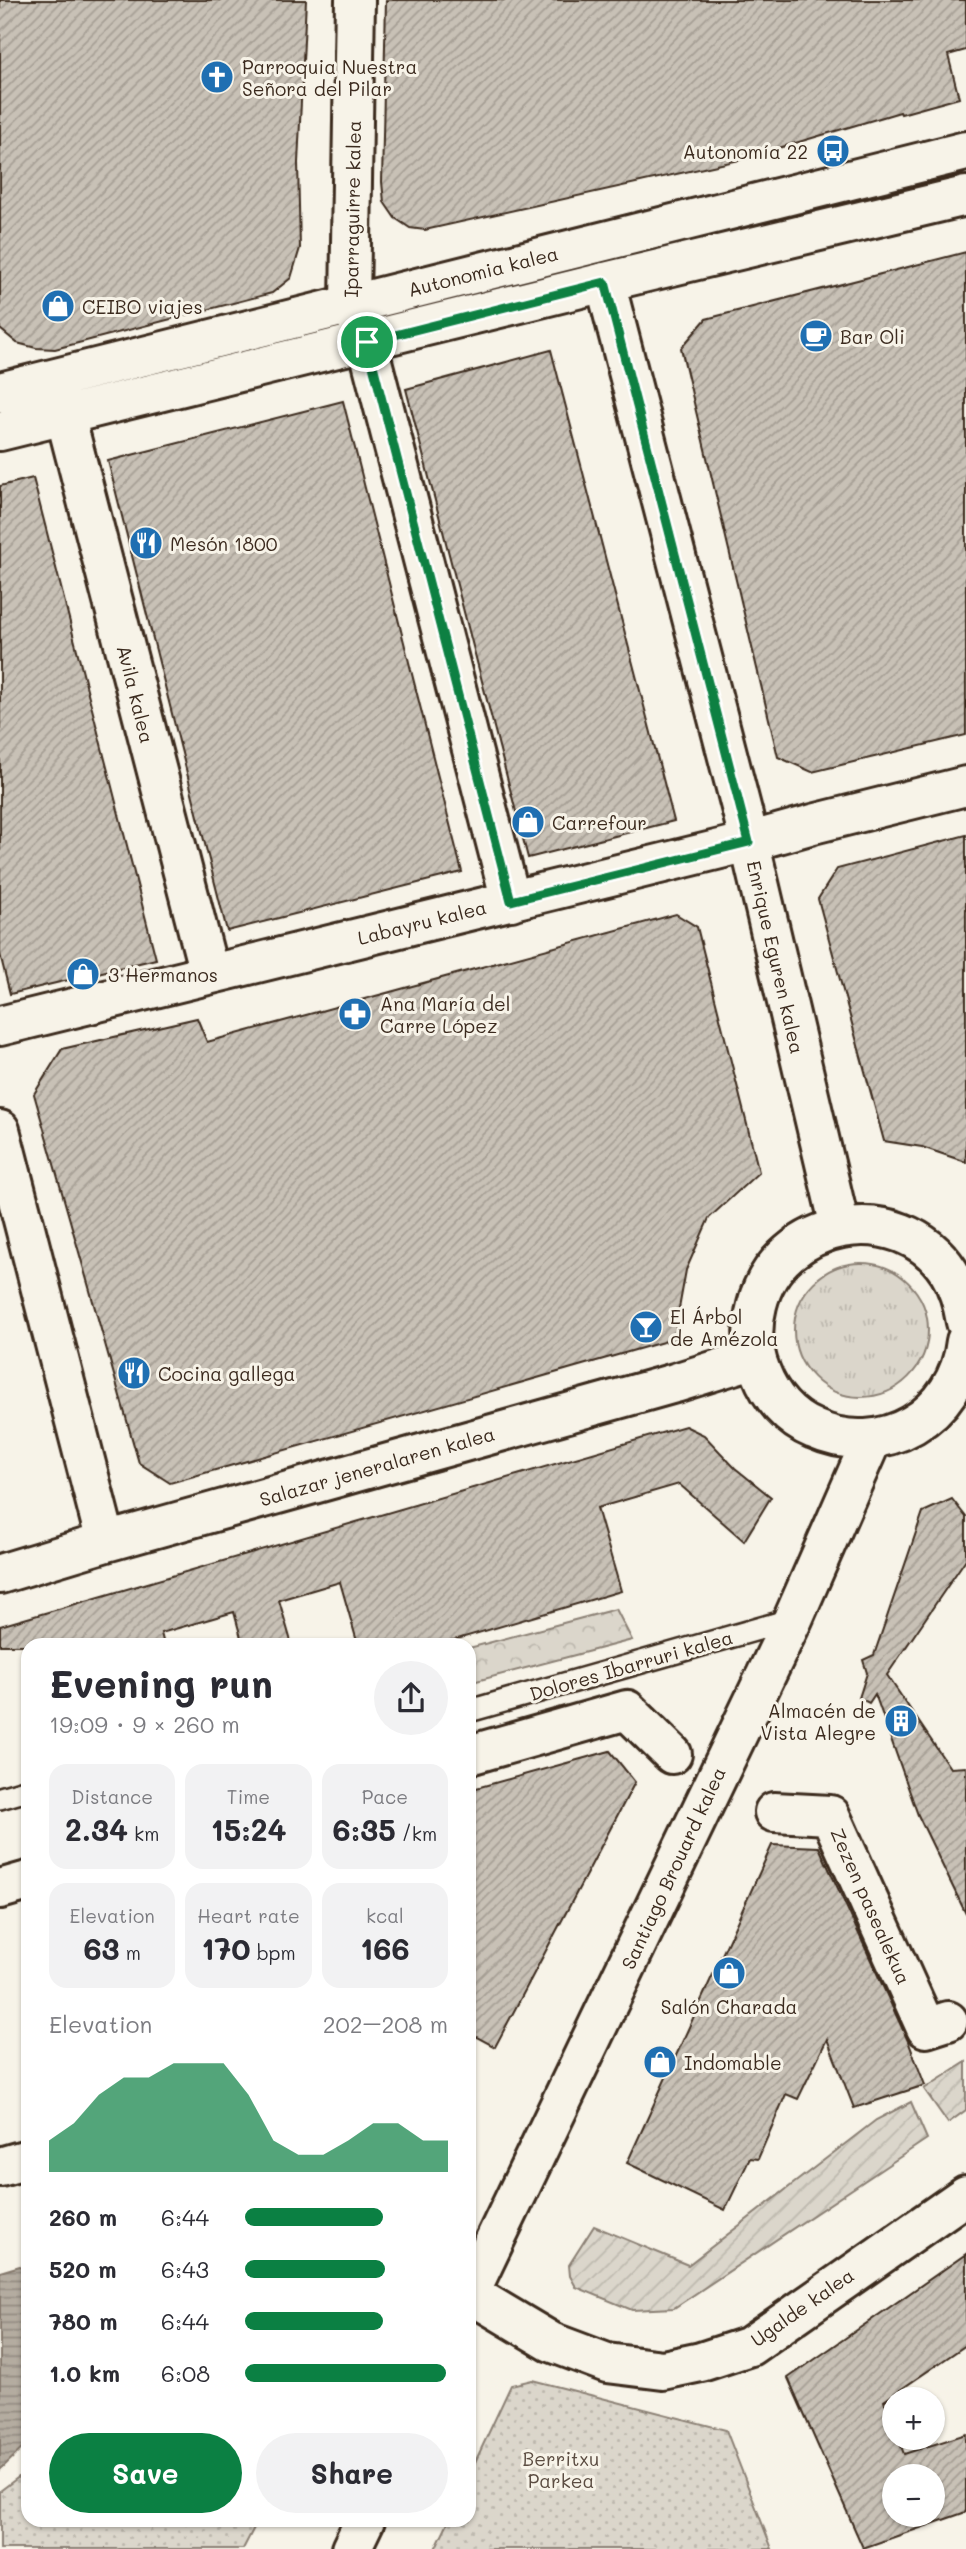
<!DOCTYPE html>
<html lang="en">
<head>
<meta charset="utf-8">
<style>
	body { margin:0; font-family:Mali,sans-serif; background:#f2f2f3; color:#2b2b33; height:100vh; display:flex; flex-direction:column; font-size:26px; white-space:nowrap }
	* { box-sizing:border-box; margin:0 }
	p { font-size:23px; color:#7c7c81 }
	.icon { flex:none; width:38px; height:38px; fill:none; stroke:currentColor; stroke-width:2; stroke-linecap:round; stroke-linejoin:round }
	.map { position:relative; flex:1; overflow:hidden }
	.panel { position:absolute; left:21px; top:1638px; width:455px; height:889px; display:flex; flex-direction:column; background:#fff; border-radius:21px; box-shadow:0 2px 5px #0004 }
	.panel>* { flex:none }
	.buttons { position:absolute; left:882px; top:2387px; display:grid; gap:14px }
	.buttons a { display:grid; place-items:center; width:63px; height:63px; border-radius:50%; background:#fff; box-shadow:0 2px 5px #0004; font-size:35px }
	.pin { position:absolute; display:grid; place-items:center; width:60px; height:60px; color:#fff; margin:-30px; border:4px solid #fff; border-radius:50%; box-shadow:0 2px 7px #0007 }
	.round { display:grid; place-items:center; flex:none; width:74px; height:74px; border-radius:37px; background:#f2f2f3 }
	.summary { display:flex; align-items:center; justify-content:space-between; height:119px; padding:0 28px }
	h1 { font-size:38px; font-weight:800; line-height:52px }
	.stats { display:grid; grid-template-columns:repeat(3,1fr); gap:10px; height:119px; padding:7px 28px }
	.stats div { display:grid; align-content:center; border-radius:18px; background:#f2f2f3; text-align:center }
	.stats b { font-size:30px; font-weight:800 }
	.stats small { font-size:19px; font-weight:400 }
	.stats p { font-size:19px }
	.chart { height:196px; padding:14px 28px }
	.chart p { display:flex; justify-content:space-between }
	.chart svg { width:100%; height:126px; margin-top:7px; fill:#0b8043; opacity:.7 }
	.cta { display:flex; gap:14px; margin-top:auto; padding:14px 28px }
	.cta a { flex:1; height:80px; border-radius:42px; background:#0b8043; color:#fff; font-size:28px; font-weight:800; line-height:80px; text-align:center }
	.cta a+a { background:#f2f2f3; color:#2b2b33 }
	ul { padding:0 28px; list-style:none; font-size:23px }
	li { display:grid; grid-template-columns:112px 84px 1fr; align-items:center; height:52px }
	li i { height:18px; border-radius:9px; background:#0b8043 }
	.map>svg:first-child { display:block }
	.grass { fill:url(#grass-tufts); stroke:#8b8074; stroke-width:2 }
	.forest { fill:url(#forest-crowns); stroke:#8b8074; stroke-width:2 }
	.park { fill:url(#park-dots); stroke:#8b8074; stroke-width:2 }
	.garden { fill:url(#garden-furrows); stroke:#8b8074; stroke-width:2 }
	.water { fill:url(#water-rules); stroke:#84786c; stroke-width:2 }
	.building { fill:url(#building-hatch); stroke:#3b2a1e; stroke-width:2; fill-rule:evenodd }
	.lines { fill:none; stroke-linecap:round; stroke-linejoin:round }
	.lane-casing { stroke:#3b2a1e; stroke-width:26 }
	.street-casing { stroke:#3b2a1e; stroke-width:44 }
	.primary-casing { stroke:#3b2a1e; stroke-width:44 }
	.lane { stroke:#f7f3e8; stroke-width:21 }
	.street { stroke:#f7f3e8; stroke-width:38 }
	.primary { stroke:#f7f3e8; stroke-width:38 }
	.route-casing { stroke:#fff; stroke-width:14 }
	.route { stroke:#0b8043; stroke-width:9 }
	.labels { text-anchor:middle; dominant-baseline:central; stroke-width:6; stroke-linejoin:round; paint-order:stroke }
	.poi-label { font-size:19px; fill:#3b2a1e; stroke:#f7f3e8; text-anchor:start }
	.street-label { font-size:19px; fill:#3b2a1e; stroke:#f7f3e8 }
	.park-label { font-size:19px; fill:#5b4c41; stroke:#f7f3e8 }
</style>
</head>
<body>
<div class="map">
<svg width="966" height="2549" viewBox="0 0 966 2549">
	<defs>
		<pattern id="grass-tufts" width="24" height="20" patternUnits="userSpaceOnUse" patternTransform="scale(1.75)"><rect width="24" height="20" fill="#dbd6cb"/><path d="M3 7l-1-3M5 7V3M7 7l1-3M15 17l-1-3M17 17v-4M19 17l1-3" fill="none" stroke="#bdb8ae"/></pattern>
		<pattern id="forest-crowns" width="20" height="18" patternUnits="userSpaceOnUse" patternTransform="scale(1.75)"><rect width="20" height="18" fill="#dbd6cb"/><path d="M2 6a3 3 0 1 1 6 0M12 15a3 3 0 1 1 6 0" fill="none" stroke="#bdb8ae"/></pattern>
		<pattern id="park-dots" width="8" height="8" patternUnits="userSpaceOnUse" patternTransform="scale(1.75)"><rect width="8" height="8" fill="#dbd6cb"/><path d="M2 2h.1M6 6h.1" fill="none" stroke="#bdb8ae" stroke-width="1.8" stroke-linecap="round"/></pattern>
		<pattern id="garden-furrows" width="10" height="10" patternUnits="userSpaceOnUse" patternTransform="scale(1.75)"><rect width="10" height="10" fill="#dbd6cb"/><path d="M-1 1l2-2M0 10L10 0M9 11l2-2" fill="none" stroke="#bdb8ae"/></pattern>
		<pattern id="water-rules" width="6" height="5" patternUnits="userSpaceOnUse" patternTransform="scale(1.75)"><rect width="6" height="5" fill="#b4aca0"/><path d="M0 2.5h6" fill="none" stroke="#948c82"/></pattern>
		<pattern id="building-hatch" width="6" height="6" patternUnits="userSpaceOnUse" patternTransform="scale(1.75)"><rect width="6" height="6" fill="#c8c1b6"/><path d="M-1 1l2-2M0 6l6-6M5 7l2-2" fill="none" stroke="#a49d93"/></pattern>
	</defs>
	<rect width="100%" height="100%" fill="#f7f3e8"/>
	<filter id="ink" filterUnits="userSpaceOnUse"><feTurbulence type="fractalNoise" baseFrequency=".0143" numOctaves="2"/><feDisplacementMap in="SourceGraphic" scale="14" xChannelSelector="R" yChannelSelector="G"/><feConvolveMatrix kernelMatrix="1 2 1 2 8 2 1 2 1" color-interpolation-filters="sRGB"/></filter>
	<g filter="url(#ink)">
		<!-- grass -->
		<path class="grass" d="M794 1330a67 67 0 1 1 134 0a67 67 0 1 1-134 0Z"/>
		<!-- forest -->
		<path class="forest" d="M616,1609L632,1640L469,1683V1648Z"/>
		<!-- park -->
		<path class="park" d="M532,2380L726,2430L772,2549H435L449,2520H469V2475L511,2385Z
			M28,2470V2520H258L243,2549H0V2491Z"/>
		<!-- garden -->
		<path class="garden" d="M966,2062V2110L948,2123L924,2089Z
			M911,2102L927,2139L674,2308L632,2310L576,2287L570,2276L569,2265L594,2226L688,2265L876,2120Z"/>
		<!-- water -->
		<path class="water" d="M20,2266L28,2278V2443L0,2470V2272Z"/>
		<!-- building -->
		<path class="building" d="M0,0H306L298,163L300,248L291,278L272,293L55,349L36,348L17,343L0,329Z
			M386,0H966V50L948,55L959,98L901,114L900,112L775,149V152L425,230L410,228L395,218L384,202L382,182Z
			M966,252V735L812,772L778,757L681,348L706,319Z
			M551,350L674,821L528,858L406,389Z
			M343,401L462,872L227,931L108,461Z
			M33,478L156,959L10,994L0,954V486Z
			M966,835V1162L922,1147L884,1141L818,899L837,869Z
			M676,914L697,927L759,1172L709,1218L686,1270L676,1325L677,1338L170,1483L139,1463L34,1094L62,1049L197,1018L207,1042Z
			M685,1426L704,1435L735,1468L771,1497L744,1541L679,1484L597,1508L621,1591L437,1645H358L340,1582L279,1600L292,1645H243L234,1612L161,1633L164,1645H0V1626Z
			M952,1499L966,1517V1559L887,1675L950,1768L966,1767V1914L918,1815L875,1694L869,1703L859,1698L867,1673L863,1660L874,1655L923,1512Z
			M610,1751L635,1782L495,2047L469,2033V1790Z
			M772,1845L819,1847L908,2041L925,2085L854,2108L827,2039L798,2099L786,2094L758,2159L750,2158L725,2210L627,2163Z
			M966,2254V2345L884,2401L894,2428V2438H898L904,2454L966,2434V2512L863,2548L788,2378ZM894,2476H933V2515H894Z"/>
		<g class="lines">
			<defs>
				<path id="lane" d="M469,1711L793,1619
					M0,1798L28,1790"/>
				<path id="street" d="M355,0L350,303L367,342L511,901
					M605,282L743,815L840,1227
					M65,415L209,973
					M0,1026L749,842L813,824L966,786
					M0,1130L106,1542
					M966,1322C963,1304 959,1288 949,1272C900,1196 778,1219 757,1305C751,1328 752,1350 761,1372C770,1396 789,1419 814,1429C883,1460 958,1416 966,1341
					M0,1574L106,1542L675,1383L755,1358
					M469,1755L627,1710L672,1754
					M774,1812L830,1815L926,2028L948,2021
					M0,1889L28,1881
					M0,2167L28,2159
					M469,2293L551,2342L607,2363L663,2370L701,2362L750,2346L966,2195
					M469,2294L793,1619L872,1439
					M351,2549L365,2520"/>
				<path id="primary" d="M0,392L966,151
					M0,431L605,282L966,196"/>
			</defs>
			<!-- lane casing -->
			<use href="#lane" class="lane-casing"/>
			<!-- street casing -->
			<use href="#street" class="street-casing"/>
			<!-- primary casing -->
			<use href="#primary" class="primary-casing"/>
			<!-- lane -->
			<use href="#lane" class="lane"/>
			<!-- street -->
			<use href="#street" class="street"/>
			<!-- primary -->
			<use href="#primary" class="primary"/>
		</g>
	</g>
	<g class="lines" filter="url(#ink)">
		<defs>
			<path id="route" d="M605,282L749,842L511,901L367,342Z"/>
		</defs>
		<!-- route casing -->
		<use href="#route" class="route-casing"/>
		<!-- route -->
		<use href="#route" class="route"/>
	</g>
	<!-- icons -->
	<defs>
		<symbol id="church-disc" viewBox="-11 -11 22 22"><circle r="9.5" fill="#1f6fb2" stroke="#f7f3e8"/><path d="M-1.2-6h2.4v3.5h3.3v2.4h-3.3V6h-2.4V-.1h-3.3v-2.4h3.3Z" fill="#fff"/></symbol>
		<symbol id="bus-disc" viewBox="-11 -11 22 22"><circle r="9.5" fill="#1f6fb2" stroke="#f7f3e8"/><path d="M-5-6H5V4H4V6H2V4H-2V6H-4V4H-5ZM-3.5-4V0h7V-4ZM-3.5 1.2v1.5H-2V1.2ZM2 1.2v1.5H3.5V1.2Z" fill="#fff"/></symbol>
		<symbol id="shop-disc" viewBox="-11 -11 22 22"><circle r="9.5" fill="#1f6fb2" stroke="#f7f3e8"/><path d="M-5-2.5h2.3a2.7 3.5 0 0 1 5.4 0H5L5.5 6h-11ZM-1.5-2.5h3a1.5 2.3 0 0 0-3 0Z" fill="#fff"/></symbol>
		<symbol id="cafe-disc" viewBox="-11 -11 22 22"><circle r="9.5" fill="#1f6fb2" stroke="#f7f3e8"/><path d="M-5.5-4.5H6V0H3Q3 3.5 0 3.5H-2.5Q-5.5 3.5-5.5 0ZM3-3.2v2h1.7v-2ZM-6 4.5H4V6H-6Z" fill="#fff"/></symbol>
		<symbol id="restaurant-disc" viewBox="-11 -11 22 22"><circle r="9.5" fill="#1f6fb2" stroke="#f7f3e8"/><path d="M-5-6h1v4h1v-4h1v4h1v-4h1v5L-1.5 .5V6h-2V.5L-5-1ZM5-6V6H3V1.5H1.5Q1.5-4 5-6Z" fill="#fff"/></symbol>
		<symbol id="pharmacy-disc" viewBox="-11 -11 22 22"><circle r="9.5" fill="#1f6fb2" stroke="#f7f3e8"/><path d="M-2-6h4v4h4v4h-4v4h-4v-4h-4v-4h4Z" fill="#fff"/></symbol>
		<symbol id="bar-disc" viewBox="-11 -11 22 22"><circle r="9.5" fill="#1f6fb2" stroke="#f7f3e8"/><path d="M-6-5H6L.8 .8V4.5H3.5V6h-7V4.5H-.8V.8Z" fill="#fff"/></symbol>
		<symbol id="building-disc" viewBox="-11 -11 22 22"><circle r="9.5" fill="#1f6fb2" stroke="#f7f3e8"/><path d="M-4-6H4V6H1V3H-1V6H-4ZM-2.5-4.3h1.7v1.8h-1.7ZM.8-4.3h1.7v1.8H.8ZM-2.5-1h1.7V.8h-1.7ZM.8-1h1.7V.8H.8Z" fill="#fff"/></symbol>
	</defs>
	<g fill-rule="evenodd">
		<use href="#church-disc" x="198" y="58" width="38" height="38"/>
		<use href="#bus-disc" x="814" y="132" width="38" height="38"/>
		<use href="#shop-disc" x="39" y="287" width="38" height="38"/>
		<use href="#cafe-disc" x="797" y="317" width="38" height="38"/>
		<use href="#restaurant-disc" x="127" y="524" width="38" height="38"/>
		<use href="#shop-disc" x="509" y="803" width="38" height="38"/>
		<use href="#shop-disc" x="64" y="955" width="38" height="38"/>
		<use href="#pharmacy-disc" x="336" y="995" width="38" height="38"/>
		<use href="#bar-disc" x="627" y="1308" width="38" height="38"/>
		<use href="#restaurant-disc" x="115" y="1354" width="38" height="38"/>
		<use href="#building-disc" x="882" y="1702" width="38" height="38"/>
		<use href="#shop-disc" x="710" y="1954" width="38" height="38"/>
		<use href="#shop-disc" x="641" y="2043" width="38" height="38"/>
	</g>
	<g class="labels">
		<!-- poi labels -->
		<g class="poi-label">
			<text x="242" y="66">Parroquia Nuestra<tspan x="242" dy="22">Señora del Pilar</tspan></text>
			<text x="808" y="151" text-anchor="end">Autonomía 22</text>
			<text x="82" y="306">CEIBO viajes</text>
			<text x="840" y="336">Bar Oli</text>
			<text x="170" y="543">Mesón 1800</text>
			<text x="552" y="822">Carrefour</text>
			<text x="108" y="974">3 Hermanos</text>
			<text x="380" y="1003">Ana María del<tspan x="380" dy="22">Carre López</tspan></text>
			<text x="670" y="1316">El Árbol<tspan x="670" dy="22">de Amézola</tspan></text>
			<text x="158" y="1373">Cocina gallega</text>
			<text x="876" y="1710" text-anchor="end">Almacén de<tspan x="876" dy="22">Vista Alegre</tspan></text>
			<text x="729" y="2006" text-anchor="middle">Salón Charada</text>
			<text x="684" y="2062">Indomable</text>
		</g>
		<!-- street labels -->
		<g class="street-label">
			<text transform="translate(352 209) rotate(-89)">Iparraguirre kalea</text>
			<text transform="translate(483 271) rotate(-14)">Autonomia kalea</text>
			<text transform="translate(136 694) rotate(76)">Avila kalea</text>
			<text transform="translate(422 922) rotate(-14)">Labayru kalea</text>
			<text transform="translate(776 957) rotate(77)">Enrique Eguren kalea</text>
			<text transform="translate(377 1466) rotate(-16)">Salazar jeneralaren kalea</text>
			<text transform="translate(631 1665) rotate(-16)">Dolores Ibarruri kalea</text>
			<text transform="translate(673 1868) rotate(-65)">Santiago Brouard kalea</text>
			<text transform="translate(871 1906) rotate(66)">Zezen pasealekua</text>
			<text transform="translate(802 2307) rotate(-35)">Ugalde kalea</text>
		</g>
		<!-- park labels -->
		<g class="park-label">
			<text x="561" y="2458">Berritxu<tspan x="561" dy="22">Parkea</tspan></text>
		</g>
	</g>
</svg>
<div class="buttons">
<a>+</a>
<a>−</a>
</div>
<div class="pin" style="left:367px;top:342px;background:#1e9e55"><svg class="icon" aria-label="arrive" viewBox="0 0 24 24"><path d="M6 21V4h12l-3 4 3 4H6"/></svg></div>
<section class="panel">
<div class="summary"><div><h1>Evening run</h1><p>19:09 · 9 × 260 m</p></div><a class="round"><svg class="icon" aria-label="share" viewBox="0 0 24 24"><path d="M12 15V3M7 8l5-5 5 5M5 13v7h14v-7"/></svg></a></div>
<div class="stats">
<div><p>Distance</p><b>2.34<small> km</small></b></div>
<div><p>Time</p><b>15:24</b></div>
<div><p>Pace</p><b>6:35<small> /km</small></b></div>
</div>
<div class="stats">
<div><p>Elevation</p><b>63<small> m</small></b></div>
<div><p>Heart rate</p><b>170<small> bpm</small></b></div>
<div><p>kcal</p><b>166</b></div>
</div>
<div class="chart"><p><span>Elevation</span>202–208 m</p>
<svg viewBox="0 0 160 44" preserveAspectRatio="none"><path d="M0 44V33L10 27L20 17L30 11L40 11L50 6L60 6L70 6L80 17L90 33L100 38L110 38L120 33L130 27L140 27L150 33L160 33V44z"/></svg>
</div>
<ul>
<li><b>260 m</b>6:44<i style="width:68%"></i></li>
<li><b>520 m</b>6:43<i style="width:69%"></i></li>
<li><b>780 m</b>6:44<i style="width:68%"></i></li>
<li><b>1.0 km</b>6:08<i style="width:99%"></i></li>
</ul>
<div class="cta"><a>Save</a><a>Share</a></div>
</section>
</div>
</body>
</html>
